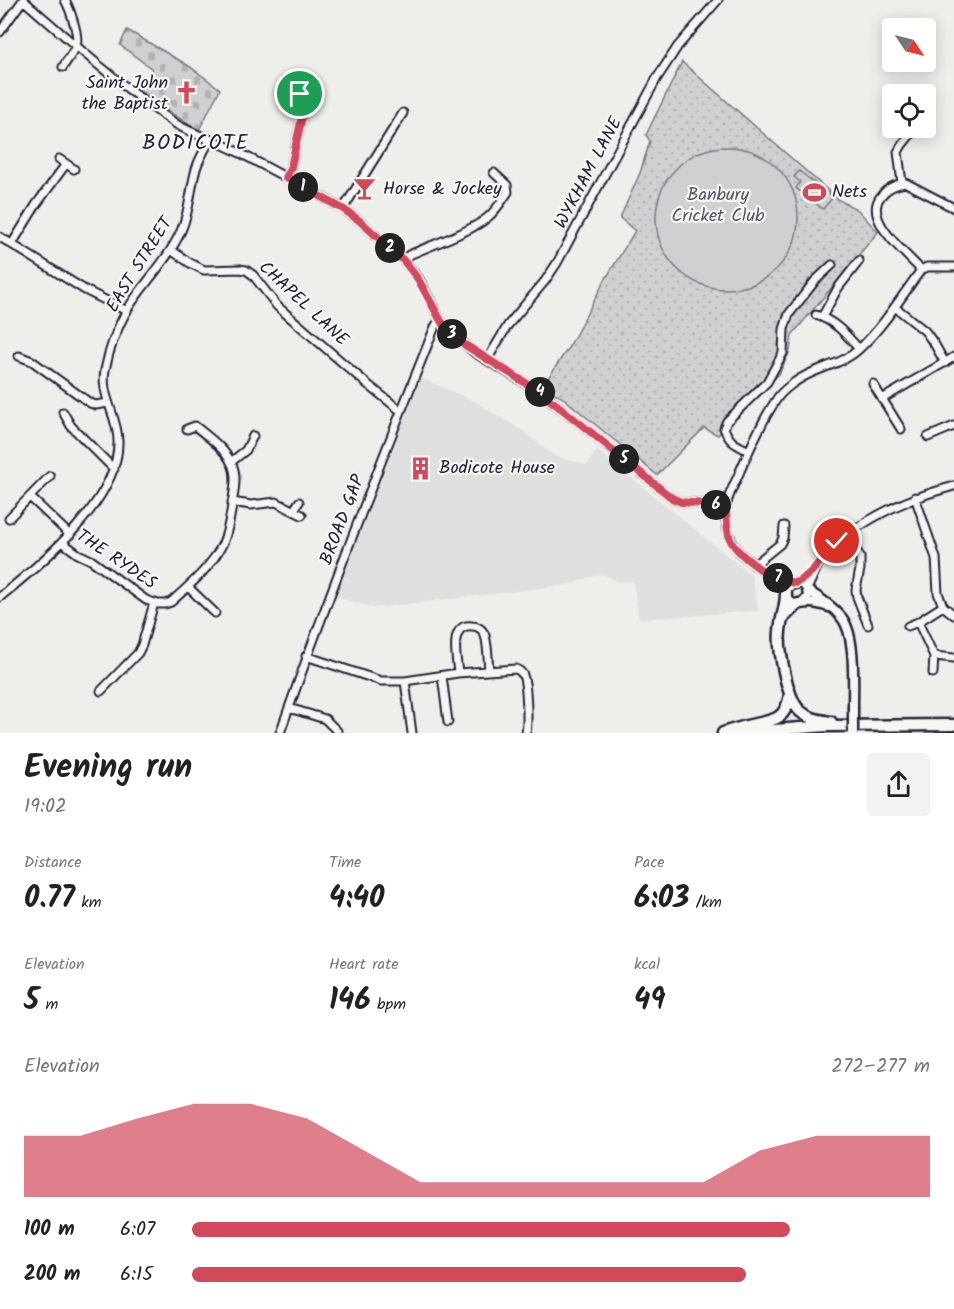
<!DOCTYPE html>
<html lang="en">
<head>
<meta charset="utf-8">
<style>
	body { margin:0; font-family:Kalam,sans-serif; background:#f2f2f2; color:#222; height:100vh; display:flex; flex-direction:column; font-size:22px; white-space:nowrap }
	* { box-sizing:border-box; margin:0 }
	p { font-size:20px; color:#767676 }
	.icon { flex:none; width:33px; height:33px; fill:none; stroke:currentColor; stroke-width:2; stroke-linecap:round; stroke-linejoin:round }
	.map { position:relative; height:733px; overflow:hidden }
	.side { display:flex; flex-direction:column; background:#fff; flex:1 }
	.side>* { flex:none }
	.needle { width:39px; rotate:125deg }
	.tools { position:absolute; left:882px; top:18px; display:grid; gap:12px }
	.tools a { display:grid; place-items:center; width:54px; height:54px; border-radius:6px; background:#fff; box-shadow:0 3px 15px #0003; font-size:30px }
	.pin { position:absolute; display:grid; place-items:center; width:51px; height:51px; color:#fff; margin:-26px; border:3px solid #fff; border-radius:50%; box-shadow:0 2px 6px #0007 }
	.km { position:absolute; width:30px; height:30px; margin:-15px; border-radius:50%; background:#222; color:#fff; font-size:16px; line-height:30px; text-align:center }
	.round { display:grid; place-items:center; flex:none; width:63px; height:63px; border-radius:6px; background:#f2f2f2 }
	.summary { display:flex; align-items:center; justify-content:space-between; height:102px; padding:0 24px }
	h1 { font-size:33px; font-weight:800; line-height:45px }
	.stats { display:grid; grid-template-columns:repeat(3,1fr); gap:9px; height:102px; padding:6px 24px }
	.stats div { display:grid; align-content:center }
	.stats b { font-size:30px; font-weight:800 }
	.stats small { font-size:16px; font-weight:400 }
	.stats p { font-size:16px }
	.chart { height:168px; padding:12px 24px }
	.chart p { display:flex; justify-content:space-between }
	.chart svg { width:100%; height:108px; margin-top:6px; fill:#d1495b; opacity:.7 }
	ul { padding:0 24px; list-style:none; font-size:20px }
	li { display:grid; grid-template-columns:96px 72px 1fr; align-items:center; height:45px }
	li i { height:15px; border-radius:8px; background:#d1495b }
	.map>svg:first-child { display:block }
	.built { fill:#dfdfde }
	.grass { fill:url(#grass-dots); stroke:#797986; stroke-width:1.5 }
	.cemetery { fill:url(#cemetery-stones); stroke:#797986; stroke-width:1.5 }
	.pitch { fill:#d0d0d1; stroke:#797986; stroke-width:1.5 }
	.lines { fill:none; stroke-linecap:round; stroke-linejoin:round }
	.minor-casing { stroke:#22223b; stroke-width:11 }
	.tertiary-casing { stroke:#22223b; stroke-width:13 }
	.primary-casing { stroke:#22223b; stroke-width:15 }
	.minor { stroke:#f6f6f2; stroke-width:7 }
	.tertiary { stroke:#f6f6f2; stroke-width:8 }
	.primary { stroke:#f6f6f2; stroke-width:10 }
	.tertiary-bridge-casing { stroke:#22223b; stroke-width:13; stroke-linecap:butt }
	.tertiary-bridge { stroke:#f6f6f2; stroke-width:8 }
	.route-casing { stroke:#fff; stroke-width:12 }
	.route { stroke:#d1495b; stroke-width:8 }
	.labels { text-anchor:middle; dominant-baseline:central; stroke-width:4.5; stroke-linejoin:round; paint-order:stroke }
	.poi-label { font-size:18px; fill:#22223b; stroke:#f6f6f2; text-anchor:start }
	.street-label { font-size:18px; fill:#22223b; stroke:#f6f6f2 }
	.park-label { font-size:18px; fill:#565668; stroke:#f6f6f2 }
	.quarter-label { font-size:21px; letter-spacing:1.5px; fill:#22223b; stroke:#f6f6f2 }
</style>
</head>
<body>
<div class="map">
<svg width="954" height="733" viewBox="0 0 954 733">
	<defs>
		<pattern id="grass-dots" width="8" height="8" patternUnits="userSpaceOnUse" patternTransform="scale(1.5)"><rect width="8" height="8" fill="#d0d0d1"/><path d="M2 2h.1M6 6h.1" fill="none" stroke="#b2b2b4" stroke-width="1.8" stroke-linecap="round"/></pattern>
		<pattern id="cemetery-stones" width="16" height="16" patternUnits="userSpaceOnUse" patternTransform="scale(1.5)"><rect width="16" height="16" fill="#d0d0d1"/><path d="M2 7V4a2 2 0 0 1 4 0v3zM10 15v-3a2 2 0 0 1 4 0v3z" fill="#b2b2b4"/></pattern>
	</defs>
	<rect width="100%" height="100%" fill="#eeeeeb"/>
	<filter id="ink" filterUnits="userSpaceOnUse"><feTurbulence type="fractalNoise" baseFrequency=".0167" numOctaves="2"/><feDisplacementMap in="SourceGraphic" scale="12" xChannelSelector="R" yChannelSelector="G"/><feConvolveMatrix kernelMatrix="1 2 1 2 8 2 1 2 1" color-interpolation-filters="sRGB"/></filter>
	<g filter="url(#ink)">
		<!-- built -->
		<path class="built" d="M421,378L472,400L520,429L554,456L587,465L597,450L751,575L759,611L639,619L633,581L617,582L605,575L601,574L581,580L575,584L373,608L336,596Z"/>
		<!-- grass -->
		<path class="grass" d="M682,62L839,200L858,210L878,232L792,335L790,351L779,374L718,435L704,428L657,475L563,398L543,386L570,345L606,278L635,231L620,218L640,173L650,141L646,135Z"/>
		<!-- cemetery -->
		<path class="cemetery" d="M127,30L189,66L220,89L199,130L177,117L139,89L152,69L120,45Z"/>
		<!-- pitch -->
		<path class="pitch" d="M656 218a71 71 0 1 1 142 0a71 71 0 1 1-142 0Z
			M799,171L833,197L823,209L796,188L800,182L794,177Z"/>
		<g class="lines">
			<defs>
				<path id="minor" d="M23,0C72,43 122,87 176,124C194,135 215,140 234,150C271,169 307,189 343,209L360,221L403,260L419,279L441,321L451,333L475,353L537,390L562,409L672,498L681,502L726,506
					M0,32L23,0
					M63,67C67,60 73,53 76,46C80,37 70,9 65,0
					M59,159L74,169
					M286,178L291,167L302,117L303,110L299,87
					M902,183L898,152L902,145L913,131
					M343,209L403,113
					M0,237L85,290L127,311
					M12,244L36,205L66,164
					M171,250L190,263L204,270L240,269L246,270L253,275L277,306L366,383L401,411
					M403,260L409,255C431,245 470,232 487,218C496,211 502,201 508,192L507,185L494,173
					M921,270C906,253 862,219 881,196C887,188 896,184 906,183L954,208
					M895,307L925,331L935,345L945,363
					M816,315C835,321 846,334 859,349
					M822,317L838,288L859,261
					M19,356L32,361L90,403L96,405L108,403
					M487,360L508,325L545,281L557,263L657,78L678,46L718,0
					M873,384L901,429
					M882,399L954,357
					M63,412L71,426L114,469
					M928,437L954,426
					M749,451C735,444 730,443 724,428L727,421L767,382L783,353L784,329L789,314L815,281L832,265
					M231,462L246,450L253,436
					M30,497L70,535
					M915,497L936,558L938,593L943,606L954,615
					M232,502L251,505L276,502L302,515
					M294,510L299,502
					M9,518L50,476
					M847,534L860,557V569L856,590L857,597L868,625
					M62,542L78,554L91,560L146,600L158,604H165L171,602C190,585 212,566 223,543C229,529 231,513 233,498C235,486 237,473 231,462C223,447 207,436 195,426L187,429
					M754,565L780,544L783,538L784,526
					M188,587L215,613
					M807,589C813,578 816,566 824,555C833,543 846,534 860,526C891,506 918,496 954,486
					M787,591C772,572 738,560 731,539C727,531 725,518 726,508C727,498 733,487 737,478C749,451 761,422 778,397C782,392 789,386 795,382C815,367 841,366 859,349C884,326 901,297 921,270L927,267H954
					M0,597C42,563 120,499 118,441C118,417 100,395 105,370C109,350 117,328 127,310C144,283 168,260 181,231C190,211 190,190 196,169C199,159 205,149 210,140
					M943,606L918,622L934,656L954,658
					M908,626L918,622
					M306,656L381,681H405L458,673L516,669C520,671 520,671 523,675C527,685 528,722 526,733
					M458,673C457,660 448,623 472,626C477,626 481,628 484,633C488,641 488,661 489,671
					M933,673L934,656
					M442,676L448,722
					M405,681L412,733
					M101,691L138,653L142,645L154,603
					M289,708L325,719L337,731
					M280,733C328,597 380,463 434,329L436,325L441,321"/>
				<path id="tertiary" d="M808,591C820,598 833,606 842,618C856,636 853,684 853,707
					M801,604L808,597L807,589L803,584C789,580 779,595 792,603C797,606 804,603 810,603C817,603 823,605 829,607"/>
				<path id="primary" d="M786,594C786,606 781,618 780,631C778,649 787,699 800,711C809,719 820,720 831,722
					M783,618L791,610L798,604
					M723,733C732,730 742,727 751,725C774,720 785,721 790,695
					M735,733L827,726L954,725"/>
			</defs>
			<!-- minor casing -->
			<use href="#minor" class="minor-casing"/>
			<!-- tertiary casing -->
			<use href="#tertiary" class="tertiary-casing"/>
			<!-- primary casing -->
			<use href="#primary" class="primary-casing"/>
			<!-- minor -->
			<use href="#minor" class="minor"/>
			<!-- tertiary -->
			<use href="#tertiary" class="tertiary"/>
			<!-- primary -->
			<use href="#primary" class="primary"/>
			<defs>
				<path id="tertiary-bridge" d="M853,733V707"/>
			</defs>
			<!-- tertiary-bridge casing -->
			<use href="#tertiary-bridge" class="tertiary-bridge-casing"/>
			<!-- tertiary-bridge -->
			<use href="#tertiary-bridge" class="tertiary-bridge"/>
		</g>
	</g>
	<g class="lines" filter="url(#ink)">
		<defs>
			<path id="route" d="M300,94L303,110L302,117L291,167L286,178L343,209L360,221L403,260L418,279L441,321L451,333L465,345L537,390L562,409L672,498L681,502L726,506C726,517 727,529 730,539C736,553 760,570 773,577C780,580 789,582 796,583C818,571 820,557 837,541"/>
		</defs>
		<!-- route casing -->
		<use href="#route" class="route-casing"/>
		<!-- route -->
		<use href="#route" class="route"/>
	</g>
	<!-- icons -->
	<defs>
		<symbol id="church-bare" viewBox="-9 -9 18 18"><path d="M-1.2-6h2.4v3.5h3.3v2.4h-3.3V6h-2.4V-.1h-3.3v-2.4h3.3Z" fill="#d1495b" stroke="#f6f6f2" stroke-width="2.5" paint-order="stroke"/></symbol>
		<symbol id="bar-bare" viewBox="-9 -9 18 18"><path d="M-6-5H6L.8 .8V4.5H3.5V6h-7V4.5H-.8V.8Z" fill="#d1495b" stroke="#f6f6f2" stroke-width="2.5" paint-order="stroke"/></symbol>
		<symbol id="stadium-bare" viewBox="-9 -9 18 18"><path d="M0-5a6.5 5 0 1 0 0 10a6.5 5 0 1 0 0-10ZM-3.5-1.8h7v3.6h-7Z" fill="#d1495b" stroke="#f6f6f2" stroke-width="2.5" paint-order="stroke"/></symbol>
		<symbol id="building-bare" viewBox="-9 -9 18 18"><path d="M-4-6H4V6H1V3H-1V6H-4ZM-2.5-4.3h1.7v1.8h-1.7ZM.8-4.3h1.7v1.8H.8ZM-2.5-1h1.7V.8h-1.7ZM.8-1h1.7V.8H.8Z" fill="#d1495b" stroke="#f6f6f2" stroke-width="2.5" paint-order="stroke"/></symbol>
	</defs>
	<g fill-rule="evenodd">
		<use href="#church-bare" x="170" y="76" width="33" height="33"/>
		<use href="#bar-bare" x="348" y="172" width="33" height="33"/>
		<use href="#stadium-bare" x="798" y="176" width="33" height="33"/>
		<use href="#building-bare" x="404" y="452" width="33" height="33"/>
	</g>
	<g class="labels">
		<!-- poi labels -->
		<g class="poi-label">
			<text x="168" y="83" text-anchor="end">Saint John<tspan x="168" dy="21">the Baptist</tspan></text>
			<text x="383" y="189">Horse &amp; Jockey</text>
			<text x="832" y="192">Nets</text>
			<text x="439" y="468">Bodicote House</text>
		</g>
		<!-- street labels -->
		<g class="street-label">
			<text transform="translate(589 173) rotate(-62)">WYKHAM LANE</text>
			<text transform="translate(140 265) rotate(-58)">EAST STREET</text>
			<text transform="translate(303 304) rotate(43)">CHAPEL LANE</text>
			<text transform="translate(343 520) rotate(-69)">BROAD GAP</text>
			<text transform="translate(116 560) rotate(34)">THE RYDES</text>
		</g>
		<!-- park labels -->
		<g class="park-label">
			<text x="718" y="195">Banbury<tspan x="718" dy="21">Cricket Club</tspan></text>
		</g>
		<!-- quarter labels -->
		<g class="quarter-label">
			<text x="196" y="143">BODICOTE</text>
		</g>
	</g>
</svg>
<div class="tools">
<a><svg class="needle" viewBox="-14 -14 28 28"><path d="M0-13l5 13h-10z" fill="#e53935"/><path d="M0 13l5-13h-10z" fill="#767676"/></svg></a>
<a><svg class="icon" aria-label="locate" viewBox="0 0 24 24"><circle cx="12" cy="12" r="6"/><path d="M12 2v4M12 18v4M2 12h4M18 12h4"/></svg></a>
</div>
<div class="pin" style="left:300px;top:94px;background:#1e9e55"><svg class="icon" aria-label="arrive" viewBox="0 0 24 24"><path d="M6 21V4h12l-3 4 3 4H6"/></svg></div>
<div class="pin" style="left:837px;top:541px;background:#d93025"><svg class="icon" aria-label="check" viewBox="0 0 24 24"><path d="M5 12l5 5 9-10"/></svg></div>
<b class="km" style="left:303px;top:187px">1</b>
<b class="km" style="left:390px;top:248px">2</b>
<b class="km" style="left:452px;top:334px">3</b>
<b class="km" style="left:540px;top:392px">4</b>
<b class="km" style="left:624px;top:459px">5</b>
<b class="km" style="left:716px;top:505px">6</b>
<b class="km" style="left:778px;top:578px">7</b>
</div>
<section class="side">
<div class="summary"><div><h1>Evening run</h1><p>19:02</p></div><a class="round"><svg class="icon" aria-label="share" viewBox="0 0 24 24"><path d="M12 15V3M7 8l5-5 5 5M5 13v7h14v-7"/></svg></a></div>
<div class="stats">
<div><p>Distance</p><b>0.77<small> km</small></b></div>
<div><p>Time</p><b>4:40</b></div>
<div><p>Pace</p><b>6:03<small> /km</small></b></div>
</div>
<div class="stats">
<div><p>Elevation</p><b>5<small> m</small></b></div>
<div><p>Heart rate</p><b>146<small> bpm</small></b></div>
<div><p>kcal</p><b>49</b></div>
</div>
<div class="chart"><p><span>Elevation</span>272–277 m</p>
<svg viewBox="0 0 160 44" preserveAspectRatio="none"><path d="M0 44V19L10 19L20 12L30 6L40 6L50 12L60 25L70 38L80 38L90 38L100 38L110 38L120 38L130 25L140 19L150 19L160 19V44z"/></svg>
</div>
<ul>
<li><b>100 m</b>6:07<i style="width:81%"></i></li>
<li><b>200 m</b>6:15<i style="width:75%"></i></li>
</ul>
</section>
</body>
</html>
